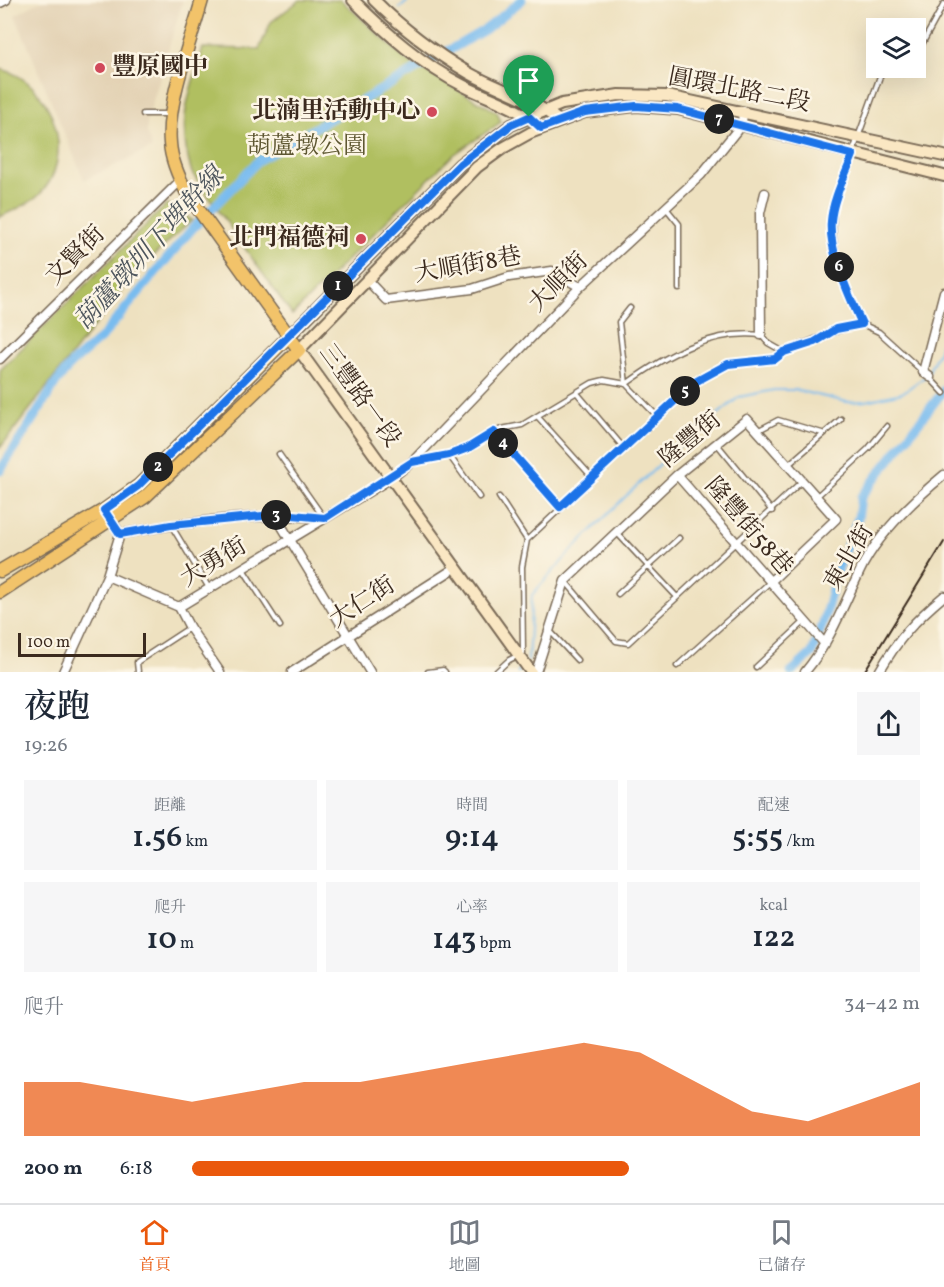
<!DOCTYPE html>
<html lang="zh-TW">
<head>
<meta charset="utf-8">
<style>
	body { margin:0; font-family:Vollkorn,"Noto Serif TC",serif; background:#f6f6f7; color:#1f2937; height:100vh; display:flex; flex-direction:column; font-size:22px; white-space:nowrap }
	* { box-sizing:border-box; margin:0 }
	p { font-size:20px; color:#747a83 }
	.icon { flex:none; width:33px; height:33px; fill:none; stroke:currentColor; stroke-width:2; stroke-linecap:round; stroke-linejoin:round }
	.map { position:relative; height:672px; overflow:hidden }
	.details { display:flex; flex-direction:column; background:#fff; flex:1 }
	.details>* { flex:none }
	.tools { position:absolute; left:866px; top:18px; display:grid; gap:12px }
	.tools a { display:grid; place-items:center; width:60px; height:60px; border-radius:0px; background:#fff; box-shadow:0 6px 24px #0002; font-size:30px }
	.scale { position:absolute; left:18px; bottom:15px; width:128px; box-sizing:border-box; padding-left:6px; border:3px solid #3b2a1e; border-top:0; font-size:16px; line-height:21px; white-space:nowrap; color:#3b2a1e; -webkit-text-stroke:4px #fcf5e5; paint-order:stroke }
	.pin { position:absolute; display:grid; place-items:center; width:51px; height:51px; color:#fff; margin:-62px -26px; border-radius:50% 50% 50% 0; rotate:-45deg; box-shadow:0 0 6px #0007 }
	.pin .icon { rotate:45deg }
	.km { position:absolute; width:30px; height:30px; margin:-15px; border-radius:50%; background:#222; color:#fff; font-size:16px; line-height:30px; text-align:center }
	.round { display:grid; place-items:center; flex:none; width:63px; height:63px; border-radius:0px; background:#f6f6f7 }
	.headline { display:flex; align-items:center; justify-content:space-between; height:102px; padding:0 24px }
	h1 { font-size:33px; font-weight:600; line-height:45px }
	.metrics { display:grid; grid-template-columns:repeat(3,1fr); gap:9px; height:102px; padding:6px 24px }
	.metrics div { display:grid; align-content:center; border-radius:0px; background:#f6f6f7; text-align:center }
	.metrics b { font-size:30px; font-weight:600 }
	.metrics small { font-size:16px; font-weight:400 }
	.metrics p { font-size:16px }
	.chart { height:168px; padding:12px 24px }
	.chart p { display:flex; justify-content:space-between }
	.chart svg { width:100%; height:108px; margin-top:6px; fill:#ea580c; opacity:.7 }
	ul { padding:0 24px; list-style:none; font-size:20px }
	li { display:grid; grid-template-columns:96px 72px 1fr; align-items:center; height:45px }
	li i { height:15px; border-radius:8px; background:#ea580c }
	.dock { display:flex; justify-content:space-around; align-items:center; height:84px; border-top:2px solid #e0e1e3; background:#fff; font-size:16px; color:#747a83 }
	.dock a { display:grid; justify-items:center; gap:3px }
	.dock .selected { color:#ea580c }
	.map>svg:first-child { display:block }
	.built { fill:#e3d2b4 }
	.green { fill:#b0bf61; stroke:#767440; stroke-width:1.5 }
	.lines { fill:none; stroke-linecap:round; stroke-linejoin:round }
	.stream { stroke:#79bcef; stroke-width:2 }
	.canal { stroke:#79bcef; stroke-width:9 }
	.lane-casing { stroke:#7a6a57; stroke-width:7 }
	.street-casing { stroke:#7a6a57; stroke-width:11 }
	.secondary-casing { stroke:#7a6a57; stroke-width:14 }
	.primary-casing { stroke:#7a6a57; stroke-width:15 }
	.lane { stroke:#fff; stroke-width:4 }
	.street { stroke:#fff; stroke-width:8 }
	.secondary { stroke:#fae7c3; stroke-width:10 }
	.primary { stroke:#f2c36a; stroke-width:12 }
	.rail { stroke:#3b2a1e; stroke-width:2 }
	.route-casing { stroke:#fff; stroke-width:12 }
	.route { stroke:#1a73e8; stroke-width:8 }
	.poi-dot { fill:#d1495b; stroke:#fcf5e5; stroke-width:2 }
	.labels { text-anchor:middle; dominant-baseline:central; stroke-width:5; stroke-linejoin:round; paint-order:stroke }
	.poi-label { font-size:24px; font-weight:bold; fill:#3b2a1e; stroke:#fcf5e5; text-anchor:end }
	.street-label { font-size:24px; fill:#3b2a1e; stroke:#fcf5e5 }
	.park-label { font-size:24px; fill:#5e5732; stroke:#fcf5e5 }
	.water-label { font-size:26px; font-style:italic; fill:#4e565d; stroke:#fcf5e5 }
</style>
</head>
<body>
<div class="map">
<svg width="944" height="672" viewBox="0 0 944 672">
	<rect width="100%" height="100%" fill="#fcf5e5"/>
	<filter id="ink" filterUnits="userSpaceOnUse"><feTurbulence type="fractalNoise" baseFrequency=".0167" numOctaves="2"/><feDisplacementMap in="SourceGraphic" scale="12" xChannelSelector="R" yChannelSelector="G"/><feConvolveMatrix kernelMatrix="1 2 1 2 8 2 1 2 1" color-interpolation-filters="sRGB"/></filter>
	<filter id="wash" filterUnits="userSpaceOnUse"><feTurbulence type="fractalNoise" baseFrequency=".008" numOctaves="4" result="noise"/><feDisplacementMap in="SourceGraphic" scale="24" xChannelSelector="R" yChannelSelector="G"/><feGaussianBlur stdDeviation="1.35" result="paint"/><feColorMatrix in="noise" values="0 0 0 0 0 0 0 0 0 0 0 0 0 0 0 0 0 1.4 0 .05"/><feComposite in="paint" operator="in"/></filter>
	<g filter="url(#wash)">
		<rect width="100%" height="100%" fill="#eee1c0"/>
		<!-- built -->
		<path class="built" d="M43,0H183L147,121V134L152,148L84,180L15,15Z"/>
		<!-- green -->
		<path class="green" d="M300,0H341L406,60L497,112L501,122L452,156L292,315L192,173C176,123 188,97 203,48L259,49L271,22Z
			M0,69C52,80 80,159 37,197C28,205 11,211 0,217Z
			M167,204L192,220L134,274L0,448V370Z"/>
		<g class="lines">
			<!-- stream -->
			<path class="stream" d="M400,8L409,0
				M929,371L939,351L944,332
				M528,661L532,595L573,549L623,499L678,447L739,397L774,390H795L847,402L866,401L902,393L926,376
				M518,672L522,667"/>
			<!-- canal -->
			<path class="canal" d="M0,471L56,383L71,364L101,338L191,230L259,160L486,29L522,0
				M791,672L812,653L824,620L836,574L858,518L861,497L944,390"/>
		</g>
	</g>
	<g filter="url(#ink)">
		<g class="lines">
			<defs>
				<path id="lane" d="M915,51L921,46L944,4
					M143,114H170
					M666,208L679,224V289
					M630,308L619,322L626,384L657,416
					M862,324C843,285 827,245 835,201L883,68
					M930,378L944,393
					M577,393L623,447
					M537,416L592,477
					M759,430L778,420L822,433
					M494,432L560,507
					M717,444L772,511
					M279,454L324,518
					M449,455L479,497
					M415,462L449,455L468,448L501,429L522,425L592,383L604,380L626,384C665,356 711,329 761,335L768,343L784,352C809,341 836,330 862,324L879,332L922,371
					M788,465L841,419
					M499,497L527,540
					M816,497L868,449L887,426
					M171,525L209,588
					M617,533L677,597
					M243,569L280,626
					M566,582L616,641L628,643L801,482
					M618,594L679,538
					M550,631L577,660
					M677,666L770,582
					M756,667L804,622
					M138,672L137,662L189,628
					M428,672L443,670L445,672
					M496,672L509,660L523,653L522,567L527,540L695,382L728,364L775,359L784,352"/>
				<path id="street" d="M0,3L6,0
					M367,280L386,300L472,289L509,277L552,271L580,287
					M761,335L760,213L765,193
					M0,359L180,181
					M930,377L923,372L944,292
					M677,475L825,644
					M275,515L370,672
					M120,534C187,522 256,512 325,518
					M107,576L179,607L190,628L220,672
					M179,607L393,477L412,462L580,287L701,175L742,124L743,111
					M63,672L107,576L120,534L109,516
					M292,672L455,568
					M536,672L565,581L677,475L747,419L836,519L770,582
					M805,672C832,640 845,600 864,563C883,529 915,499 944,475
					M879,672C898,639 915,620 944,596"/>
				<path id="secondary" d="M353,0C386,33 422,65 464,86C485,97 512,105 531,119
					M374,0C402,28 435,53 469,73C499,90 532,98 559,121
					M289,336L460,164L511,125L562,104L619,95L667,96L944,156
					M531,672L299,350L477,167L503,148L530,133L585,112L636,106L678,109L944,176"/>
				<path id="primary" d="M0,571L104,510L138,486L289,336
					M0,592L145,497L299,350L188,195C180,180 171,161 170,143C166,104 191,40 202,0"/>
			</defs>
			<!-- lane casing -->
			<use href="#lane" class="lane-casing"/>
			<!-- street casing -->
			<use href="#street" class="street-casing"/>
			<!-- secondary casing -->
			<use href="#secondary" class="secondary-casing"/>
			<!-- primary casing -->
			<use href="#primary" class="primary-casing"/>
			<!-- lane -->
			<use href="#lane" class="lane"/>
			<!-- street -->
			<use href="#street" class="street"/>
			<!-- secondary -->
			<use href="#secondary" class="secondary"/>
			<!-- primary -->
			<use href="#primary" class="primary"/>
			<!-- rail -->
			<path class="rail" d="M864,672L944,542"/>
		</g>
	</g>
	<g class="lines" filter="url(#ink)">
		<defs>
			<path id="route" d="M636,106L678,109L853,155C845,176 833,198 831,221C828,250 850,298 862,324L836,329L815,342L784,352L775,359L728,364L695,382L560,507L494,432L468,448L449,455L412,462L325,518L282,514L171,525L120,534L104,510L138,486L460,164L511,125L529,117L541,128L585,112Z"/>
		</defs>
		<!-- route casing -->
		<use href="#route" class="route-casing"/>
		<!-- route -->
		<use href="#route" class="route"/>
	</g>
	<!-- markers -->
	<g class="poi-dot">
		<circle cx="100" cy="68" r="6"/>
		<circle cx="432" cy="112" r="6"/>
		<circle cx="361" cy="239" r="6"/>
	</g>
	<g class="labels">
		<!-- poi labels -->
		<g class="poi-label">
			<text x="112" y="68" text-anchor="start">豐原國中</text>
			<text x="420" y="112">北湳里活動中心</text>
			<text x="349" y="239">北門福德祠</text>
		</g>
		<!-- street labels -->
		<g class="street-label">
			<text transform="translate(739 91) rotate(11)">圓環北路二段</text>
			<text transform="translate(76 256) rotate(-45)">文賢街</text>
			<text transform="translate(468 266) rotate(-10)">大順街8巷</text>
			<text transform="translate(559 283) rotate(-45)">大順街</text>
			<text transform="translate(359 396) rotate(54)">三豐路一段</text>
			<text transform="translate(691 440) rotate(-40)">隆豐街</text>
			<text transform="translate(748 527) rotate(49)">隆豐街58巷</text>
			<text transform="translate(850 558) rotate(-59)">東北街</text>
			<text transform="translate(214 563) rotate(-31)">大勇街</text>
			<text transform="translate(363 603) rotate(-33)">大仁街</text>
		</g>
		<!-- park labels -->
		<g class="park-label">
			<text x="307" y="147">葫蘆墩公園</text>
		</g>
		<!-- water labels -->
		<g class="water-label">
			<text transform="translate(150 249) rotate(-48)">葫蘆墩圳下埤幹線</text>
		</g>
	</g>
</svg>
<div class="tools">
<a><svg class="icon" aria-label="layers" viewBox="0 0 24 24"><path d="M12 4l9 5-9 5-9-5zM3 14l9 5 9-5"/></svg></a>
</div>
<div class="scale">100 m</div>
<div class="pin" style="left:529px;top:117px;background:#1e9e55"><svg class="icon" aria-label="arrive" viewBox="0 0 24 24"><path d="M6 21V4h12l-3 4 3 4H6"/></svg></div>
<b class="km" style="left:338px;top:286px">1</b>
<b class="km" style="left:158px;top:467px">2</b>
<b class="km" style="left:276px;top:515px">3</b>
<b class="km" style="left:503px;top:443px">4</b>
<b class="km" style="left:685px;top:391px">5</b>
<b class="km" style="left:839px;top:267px">6</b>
<b class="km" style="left:719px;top:119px">7</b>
</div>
<section class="details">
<div class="headline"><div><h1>夜跑</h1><p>19:26</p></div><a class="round"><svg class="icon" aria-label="share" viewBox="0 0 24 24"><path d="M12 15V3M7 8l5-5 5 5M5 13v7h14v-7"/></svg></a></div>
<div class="metrics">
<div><p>距離</p><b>1.56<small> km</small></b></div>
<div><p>時間</p><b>9:14</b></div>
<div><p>配速</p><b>5:55<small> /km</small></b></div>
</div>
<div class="metrics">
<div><p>爬升</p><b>10<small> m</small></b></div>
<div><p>心率</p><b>143<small> bpm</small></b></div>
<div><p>kcal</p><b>122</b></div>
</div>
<div class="chart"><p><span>爬升</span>34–42 m</p>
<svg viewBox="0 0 160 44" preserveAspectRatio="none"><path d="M0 44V22L10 22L20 26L30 30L40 26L50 22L60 22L70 18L80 14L90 10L100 6L110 10L120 22L130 34L140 38L150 30L160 22V44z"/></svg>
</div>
<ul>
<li><b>200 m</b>6:18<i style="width:60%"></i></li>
</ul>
</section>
<nav class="dock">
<a class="selected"><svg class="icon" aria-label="home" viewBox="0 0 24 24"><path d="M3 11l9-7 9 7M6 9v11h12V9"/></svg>首頁</a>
<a><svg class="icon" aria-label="map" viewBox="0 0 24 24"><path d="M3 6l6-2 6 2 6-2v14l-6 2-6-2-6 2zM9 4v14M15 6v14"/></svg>地圖</a>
<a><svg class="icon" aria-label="saved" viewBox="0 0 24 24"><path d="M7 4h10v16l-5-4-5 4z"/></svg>已儲存</a>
</nav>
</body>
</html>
